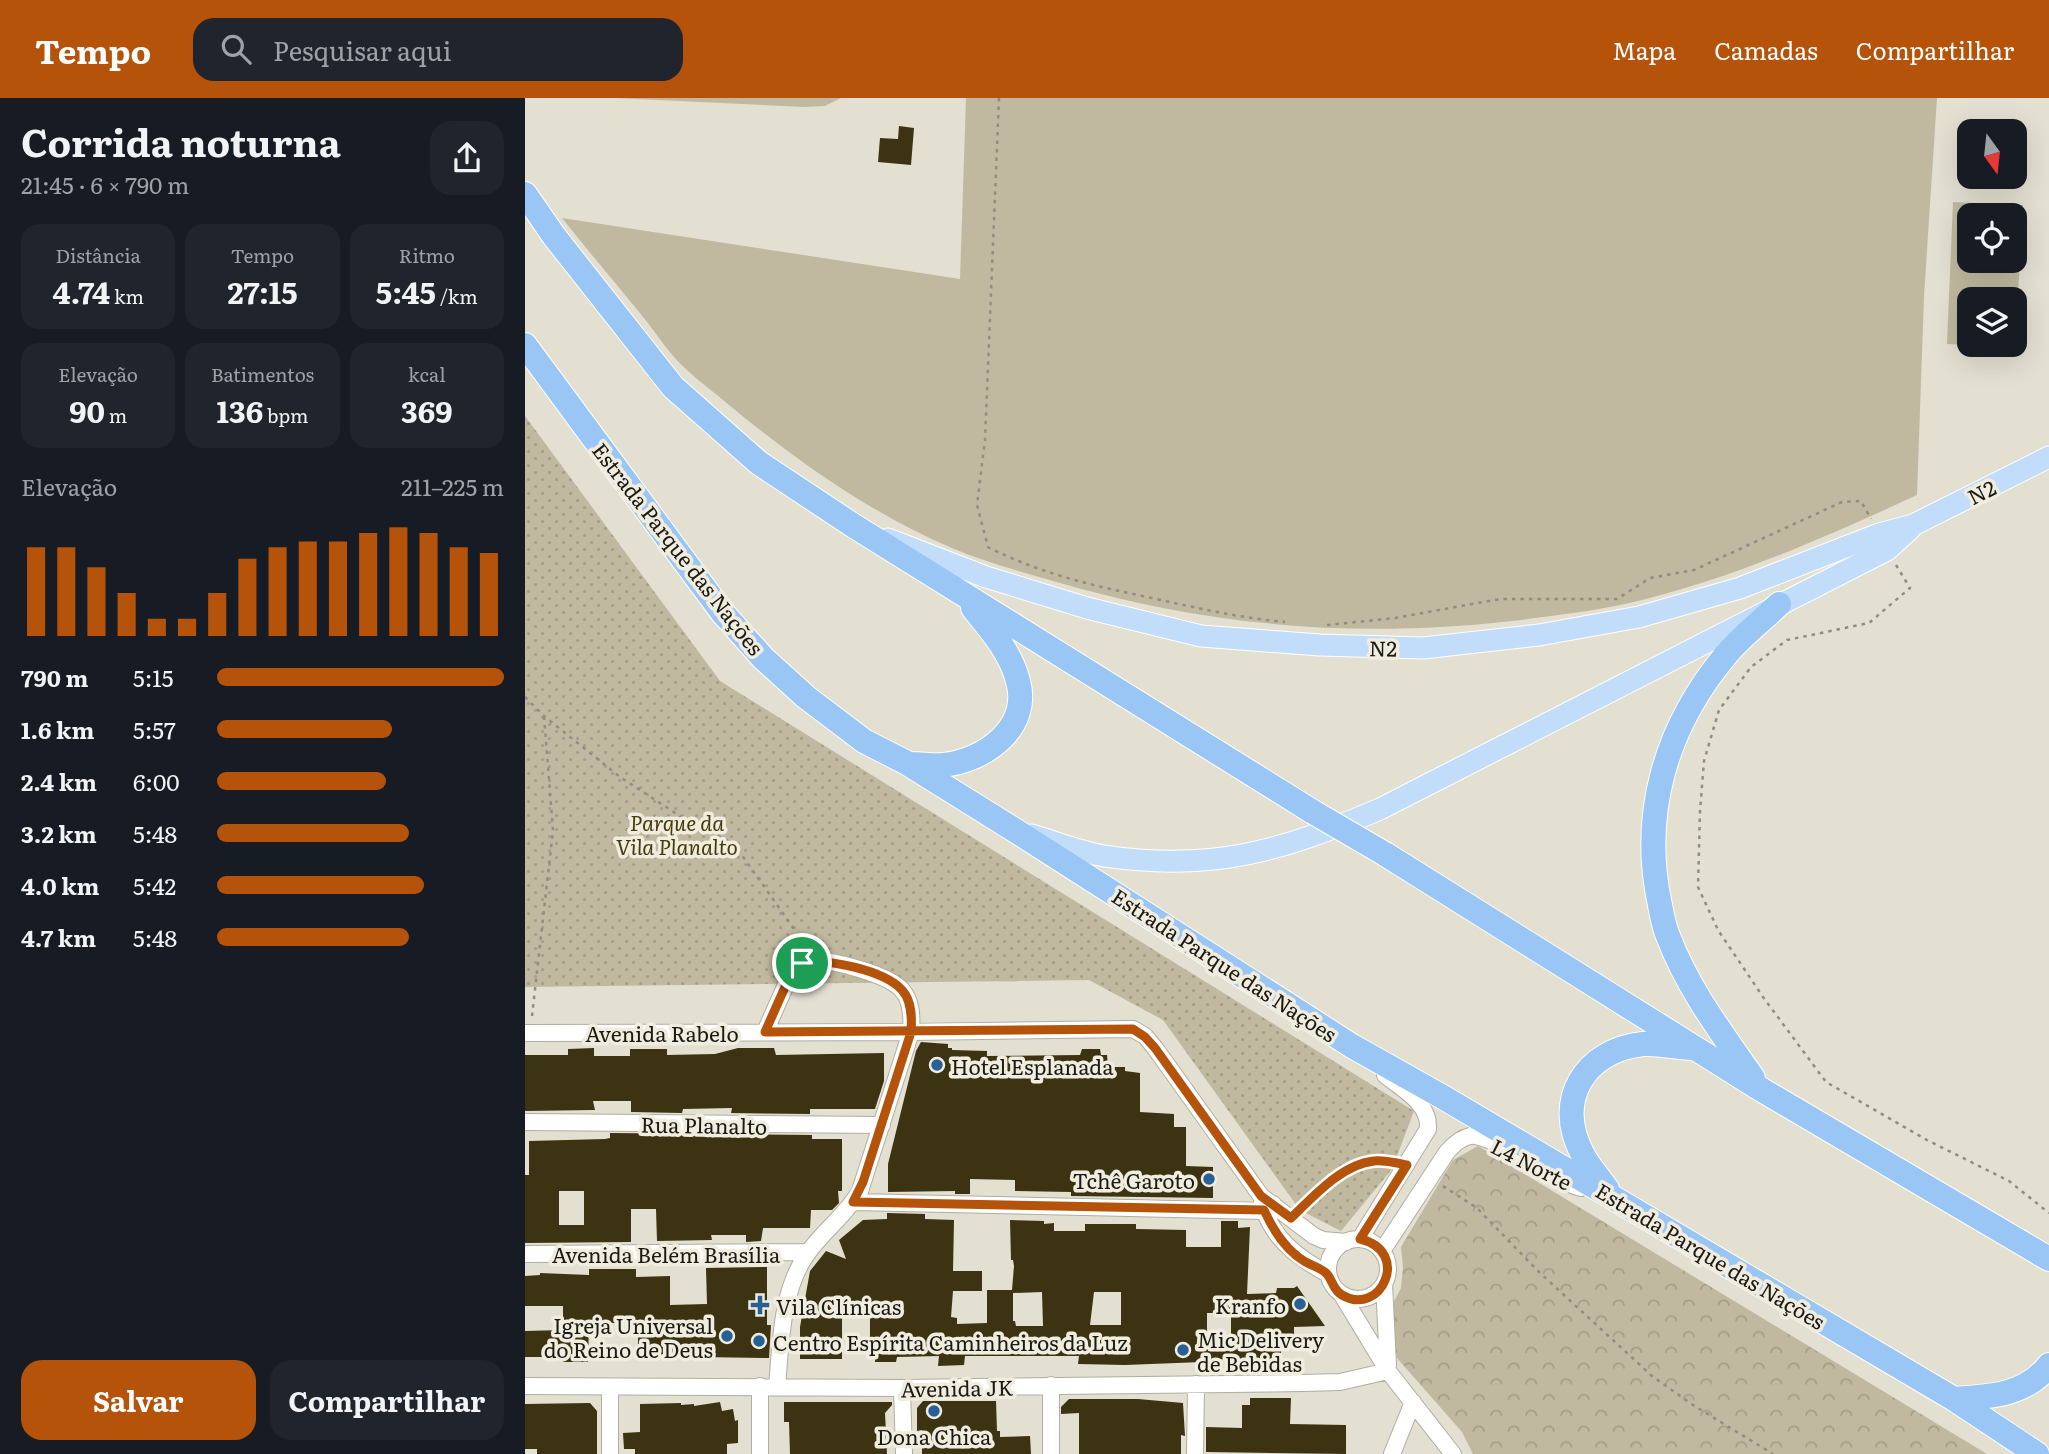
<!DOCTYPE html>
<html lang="pt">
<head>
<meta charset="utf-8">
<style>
	body { margin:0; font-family:Literata,serif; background:#20242c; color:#f1f3f6; height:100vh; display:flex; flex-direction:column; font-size:26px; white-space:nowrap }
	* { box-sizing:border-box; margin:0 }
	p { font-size:23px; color:#9ea1a6 }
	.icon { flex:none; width:38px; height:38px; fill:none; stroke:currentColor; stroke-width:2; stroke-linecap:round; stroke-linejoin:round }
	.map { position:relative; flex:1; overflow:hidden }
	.drawer { display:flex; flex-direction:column; background:#171b24; width:525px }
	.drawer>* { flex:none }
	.needle { width:46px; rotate:165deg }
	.fabs { position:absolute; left:1432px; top:21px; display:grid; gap:14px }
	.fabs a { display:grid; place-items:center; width:70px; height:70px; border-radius:14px; background:#171b24; box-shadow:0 7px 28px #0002; font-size:35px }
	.pin { position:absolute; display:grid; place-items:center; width:60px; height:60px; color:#fff; margin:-30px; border:4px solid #fff; border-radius:50%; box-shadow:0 2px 7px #0007 }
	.round { display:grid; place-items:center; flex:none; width:74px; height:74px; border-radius:21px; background:#20242c }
	.summary { display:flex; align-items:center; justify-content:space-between; height:119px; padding:0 21px }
	h1 { font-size:38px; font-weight:700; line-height:52px }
	.metrics { display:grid; grid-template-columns:repeat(3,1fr); gap:10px; height:119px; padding:7px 21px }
	.metrics div { display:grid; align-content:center; border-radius:18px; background:#20242c; text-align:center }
	.metrics b { font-size:30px; font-weight:700 }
	.metrics small { font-size:19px; font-weight:400 }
	.metrics p { font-size:19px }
	.chart { height:196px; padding:14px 21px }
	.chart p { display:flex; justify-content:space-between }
	.chart svg { width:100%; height:126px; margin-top:7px; stroke:#b45309; stroke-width:6 }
	.button { display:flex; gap:14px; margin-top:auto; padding:14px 21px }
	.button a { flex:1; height:80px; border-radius:21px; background:#b45309; color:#fff; font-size:28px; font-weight:700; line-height:80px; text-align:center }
	.button a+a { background:#20242c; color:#f1f3f6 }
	ul { padding:0 21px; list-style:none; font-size:23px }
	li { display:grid; grid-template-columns:112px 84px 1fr; align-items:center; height:52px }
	li i { height:18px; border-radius:9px; background:#b45309 }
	header { display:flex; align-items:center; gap:42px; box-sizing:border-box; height:98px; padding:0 35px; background:#b45309; color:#fff }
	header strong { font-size:33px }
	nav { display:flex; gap:38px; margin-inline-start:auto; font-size:24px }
	.search { width:490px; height:63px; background:#20242c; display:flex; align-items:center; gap:18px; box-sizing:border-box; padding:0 24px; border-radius:21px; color:#9ea1a6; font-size:26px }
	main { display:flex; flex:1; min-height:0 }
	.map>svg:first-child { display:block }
	.green { fill:#c0b99f; fill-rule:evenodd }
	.forest { fill:url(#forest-crowns) }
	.park { fill:url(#park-dots) }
	.building { fill:#3c3312; fill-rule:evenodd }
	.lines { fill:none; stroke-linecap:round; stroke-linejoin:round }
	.minor-casing { stroke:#b1ada0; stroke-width:18 }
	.major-casing { stroke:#fff; stroke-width:23 }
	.highway-casing { stroke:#fff; stroke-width:26 }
	.path { stroke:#908d83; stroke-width:2.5; stroke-dasharray:3.5 5; stroke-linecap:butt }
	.minor { stroke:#fff; stroke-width:16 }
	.major { stroke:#c2ddf9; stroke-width:21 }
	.highway { stroke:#9ac6f5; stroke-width:24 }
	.highway-bridge-casing { stroke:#fff; stroke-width:26; stroke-linecap:butt }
	.highway-bridge { stroke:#9ac6f5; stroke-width:24 }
	.route-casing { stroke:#fff; stroke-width:14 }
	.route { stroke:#b45309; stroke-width:9 }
	.poi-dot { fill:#266097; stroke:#f0ecde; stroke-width:2.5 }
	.labels { text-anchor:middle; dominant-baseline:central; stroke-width:7; stroke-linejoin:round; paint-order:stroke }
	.street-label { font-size:21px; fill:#1b1a15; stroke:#f0ecde }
	.park-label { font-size:21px; font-style:italic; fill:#463a0b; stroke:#f0ecde }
	.poi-label { font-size:21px; fill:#1b1a15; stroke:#f0ecde; text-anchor:start }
</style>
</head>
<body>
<header>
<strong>Tempo</strong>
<div class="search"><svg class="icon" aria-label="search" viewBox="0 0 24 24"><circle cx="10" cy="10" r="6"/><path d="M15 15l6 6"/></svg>Pesquisar aqui</div>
<nav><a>Mapa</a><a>Camadas</a><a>Compartilhar</a></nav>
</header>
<main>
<section class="drawer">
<div class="summary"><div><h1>Corrida noturna</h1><p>21:45 · 6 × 790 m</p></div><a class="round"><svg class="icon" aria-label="share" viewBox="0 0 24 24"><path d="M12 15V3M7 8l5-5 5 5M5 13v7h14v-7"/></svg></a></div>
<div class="metrics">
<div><p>Distância</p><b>4.74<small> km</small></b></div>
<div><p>Tempo</p><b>27:15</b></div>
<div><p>Ritmo</p><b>5:45<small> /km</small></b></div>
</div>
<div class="metrics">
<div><p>Elevação</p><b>90<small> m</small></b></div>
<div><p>Batimentos</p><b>136<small> bpm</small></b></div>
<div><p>kcal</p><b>369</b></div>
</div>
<div class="chart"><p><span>Elevação</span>211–225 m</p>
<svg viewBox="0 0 160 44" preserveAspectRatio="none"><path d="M5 44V13M15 44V13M25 44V20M35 44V29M45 44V38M55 44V38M65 44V29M75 44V17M85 44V13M95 44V11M105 44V11M115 44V8M125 44V6M135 44V8M145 44V13M155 44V15"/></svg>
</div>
<ul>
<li><b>790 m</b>5:15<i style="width:100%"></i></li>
<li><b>1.6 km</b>5:57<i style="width:61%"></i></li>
<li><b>2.4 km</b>6:00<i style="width:59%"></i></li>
<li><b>3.2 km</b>5:48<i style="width:67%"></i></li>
<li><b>4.0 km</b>5:42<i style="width:72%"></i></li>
<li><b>4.7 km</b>5:48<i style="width:67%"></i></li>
</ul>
<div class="button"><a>Salvar</a><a>Compartilhar</a></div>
</section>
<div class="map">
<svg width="1524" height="1356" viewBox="0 0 1524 1356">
	<defs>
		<pattern id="forest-crowns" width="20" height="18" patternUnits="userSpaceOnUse" patternTransform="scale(1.75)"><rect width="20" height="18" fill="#c0b99f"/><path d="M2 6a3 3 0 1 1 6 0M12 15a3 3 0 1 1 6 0" fill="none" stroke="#a49e88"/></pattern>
		<pattern id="park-dots" width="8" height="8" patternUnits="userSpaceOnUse" patternTransform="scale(1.75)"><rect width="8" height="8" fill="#c0b99f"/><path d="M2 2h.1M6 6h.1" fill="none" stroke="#a49e88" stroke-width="1.8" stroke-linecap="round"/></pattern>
	</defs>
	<rect width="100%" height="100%" fill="#e3dfd1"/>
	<!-- green -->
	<path class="green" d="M90,0H316L300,8L279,9Z
		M441,0H1412L1399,198L1392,397C1297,441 1202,483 1100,506C1063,514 1025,518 987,523C829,541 681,528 528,483C495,473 459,464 427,450C345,415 272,363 204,307C190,295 176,285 163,273C146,258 133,238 119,220C92,187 64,154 37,120L435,181Z
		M1428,104L1498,107L1490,249L1422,246ZM1489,117V163H1444V117ZM1489,201V247H1444V201Z"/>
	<!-- forest -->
	<path class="forest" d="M953,1048L1462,1356H948L937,1334L872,1260L866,1223L867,1207L876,1190L878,1169L876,1149L928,1062Z"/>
	<!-- park -->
	<path class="park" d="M0,318L195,583L889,1013L867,1071L816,1133L775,1112L638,922L564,882L0,889Z"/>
	<!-- building -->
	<path class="building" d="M374,28L389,30L386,67L353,64L355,40L373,41Z
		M396,944L423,946V950H427V952L462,953V958L555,957L557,951H575L576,957H582L583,969H600V973L615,975V1014L649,1016V1029H661V1068L688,1069V1100L546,1098V1094L490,1093V1082L445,1081V1096H430V1093L363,1094V1066L391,953Z
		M69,950V958H105V951H142V957L190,956L213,950H249L251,957L359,955V983L350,1011H285V1016L206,1015L207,1010L158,1011L157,1015L106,1014V1003H68L70,1012L0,1013V957H43V951Z
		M85,1035L287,1037V1041H317V1093H313L314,1105L307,1112H286L285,1130H238L236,1143L221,1144V1137H186L187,1142L132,1143L131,1111H106V1144L0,1145V1077H4V1043L80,1041L85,1040ZM34,1093H59V1127H34Z
		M362,1115L400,1116V1121L429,1122L428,1173H457V1193H428L426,1219L432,1220V1226L462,1225V1192H487L489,1168L488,1162H486L485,1122L519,1123V1126L529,1125V1133H560V1126H611V1131L661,1132V1149H696V1123H713V1130L725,1129L722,1196L751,1195L752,1190H769L772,1188L800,1228L769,1229V1243L756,1244V1262L677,1261V1264L600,1267L553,1266L554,1258H440L439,1267L413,1268L414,1258L372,1259L371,1264H350V1240H345V1218L317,1215V1261H275V1229L285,1173L301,1153L321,1161L314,1142L338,1122L362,1121ZM517,1194L518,1228H491L490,1223H488V1195ZM569,1194H596V1227H565ZM682,1215H706V1242H682Z
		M242,1169V1227H246L244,1260L113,1258V1225H64L63,1264H38V1259H0V1233L38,1232V1208H0V1178L15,1177V1175L64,1177V1171H111V1179L145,1178V1207L182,1206L181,1170Z
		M725,1300H766L765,1326L821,1327V1356L681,1354V1329L717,1330V1307H725Z
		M544,1301H613L658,1305L660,1338L656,1337V1356H554V1315L536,1316V1309Z
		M398,1303H471L472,1333H475V1339L505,1338L506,1356H397V1332L392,1333V1310Z
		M195,1304L197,1313L208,1311L210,1323L213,1322V1345L202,1346V1356H110V1351H99L98,1335L115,1334V1306L156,1305V1307L169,1306V1308Z
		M259,1304H367V1307L360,1315L362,1356H265L264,1324H259Z
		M65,1305L72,1313V1356H12V1351H0V1306Z"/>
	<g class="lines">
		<defs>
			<path id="minor" d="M240,934L268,871C275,867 280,864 288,863C307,861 364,877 377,892C387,903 387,920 386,934L335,1093C321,1117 298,1133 282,1156C256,1193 256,1244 252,1288
				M0,935L386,934L608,931L620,938L630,950L736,1098L789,1138L798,1142L821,1144
				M0,1024L357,1027
				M328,1104L739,1113L748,1106
				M737,1104C745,1139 773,1160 803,1176
				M803 1171a30 30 0 1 1 60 0a30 30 0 1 1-60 0Z
				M835,1141L903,1031C905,1005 878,992 860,977
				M857,1153L922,1054C928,1047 935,1040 945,1038C966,1035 1028,1083 1056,1090
				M0,1156L283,1154
				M859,1186L863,1267
				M817,1197L863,1273L928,1356
				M0,1288L377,1290L778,1285L815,1284L863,1273
				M235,1288V1356
				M85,1290V1356
				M377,1290L379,1356
				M526,1356V1287
				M670,1356L671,1286
				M867,1356L888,1304"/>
			<path id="major" d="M363,441L461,479L562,510L676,538L795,547L898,550L1014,537L1114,519L1215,490L1354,436L1388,427L1524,359
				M507,737C530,744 555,754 579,758C688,774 756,753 855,711L1362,452L1386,430"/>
			<path id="highway" d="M0,96L29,138L148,289L234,365L329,428L788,714
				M0,247L197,514L238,560L281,599L339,643L382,665L491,733L827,948L916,998L1429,1301L1512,1356
				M386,666C397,666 408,668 418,667C460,663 506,629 493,583C486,555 466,532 448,510
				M860,756L1237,992L1524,1161
				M1228,980C1196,934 1163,891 1143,838C1139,829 1137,818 1135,807C1115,716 1141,629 1200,558C1215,539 1237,523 1254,506
				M1082,1091C1074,1079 1063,1068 1057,1055C1029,1002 1060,952 1118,946C1133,945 1150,949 1166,950
				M1429,1301C1464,1299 1502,1297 1524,1267"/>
		</defs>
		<!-- minor casing -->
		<use href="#minor" class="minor-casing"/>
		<!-- major casing -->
		<use href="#major" class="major-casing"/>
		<!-- highway casing -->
		<use href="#highway" class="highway-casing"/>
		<!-- path -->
		<path class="path" d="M474,0L460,342L452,407L463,449C516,476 569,488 627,500C672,510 715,520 760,524
			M1371,467L1385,490L1344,525L1262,542L1226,569L1194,612L1179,663L1175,713L1173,789L1193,832L1238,899L1301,984L1402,1042L1484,1083L1524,1115
			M802,527L870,520L975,501H1092L1125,480L1169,472L1317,404L1336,403L1346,421
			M0,599L19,618L95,679L158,720L209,746L281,848
			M7,918L28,732L19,618
			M918,1088L952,1110L1014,1174L1127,1278L1168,1307L1248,1356
			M776,1110C799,1088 828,1059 862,1064"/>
		<!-- minor -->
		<use href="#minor" class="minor"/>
		<!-- major -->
		<use href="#major" class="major"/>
		<!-- highway -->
		<use href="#highway" class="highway"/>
		<defs>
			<path id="highway-bridge" d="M788,714L860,756"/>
		</defs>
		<!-- highway-bridge casing -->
		<use href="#highway-bridge" class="highway-bridge-casing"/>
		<!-- highway-bridge -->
		<use href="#highway-bridge" class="highway-bridge"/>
	</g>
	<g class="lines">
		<defs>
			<path id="route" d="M277,865C301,860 359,872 377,892C387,903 387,920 386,934L338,1084L328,1104L739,1112C748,1132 760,1151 779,1163C785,1167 797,1170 802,1176C808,1183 808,1192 817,1197C856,1220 887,1153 835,1141L882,1067C872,1065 859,1062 849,1063C817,1066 788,1099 766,1120L736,1098L630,950L620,939L608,931L240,934L268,871L277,865"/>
		</defs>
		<!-- route casing -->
		<use href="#route" class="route-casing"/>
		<!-- route -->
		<use href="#route" class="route"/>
	</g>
	<!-- markers -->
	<g class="poi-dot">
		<circle cx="412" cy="967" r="7"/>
		<circle cx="684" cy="1081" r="7"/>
		<circle cx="775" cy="1206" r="7"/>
		<path d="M231.5 1196.5h7v7h7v7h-7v7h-7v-7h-7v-7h7z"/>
		<circle cx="202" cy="1238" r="7"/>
		<circle cx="234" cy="1243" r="7"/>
		<circle cx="658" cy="1252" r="7"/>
		<circle cx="409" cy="1313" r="7"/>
	</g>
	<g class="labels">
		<!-- street labels -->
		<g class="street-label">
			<text transform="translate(1456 393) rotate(-27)">N2</text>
			<text transform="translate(154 450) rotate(52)">Estrada Parque das Nações</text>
			<text transform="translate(858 549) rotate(1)">N2</text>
			<text transform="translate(700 866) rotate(33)">Estrada Parque das Nações</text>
			<text x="137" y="934">Avenida Rabelo</text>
			<text transform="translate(179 1026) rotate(1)">Rua Planalto</text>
			<text transform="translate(1007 1065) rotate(27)">L4 Norte</text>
			<text x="141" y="1155">Avenida Belém Brasília</text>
			<text transform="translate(1186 1157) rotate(31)">Estrada Parque das Nações</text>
			<text transform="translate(432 1289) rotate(-1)">Avenida JK</text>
		</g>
		<!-- park labels -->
		<g class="park-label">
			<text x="152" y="723">Parque da<tspan x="152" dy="24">Vila Planalto</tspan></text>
		</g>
		<!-- poi labels -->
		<g class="poi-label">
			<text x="426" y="967">Hotel Esplanada</text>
			<text x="670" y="1081" text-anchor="end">Tchê Garoto</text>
			<text x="761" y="1206" text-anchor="end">Kranfo</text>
			<text x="251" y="1207">Vila Clínicas</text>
			<text x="188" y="1226" text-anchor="end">Igreja Universal<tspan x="188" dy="24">do Reino de Deus</tspan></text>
			<text x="672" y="1240">Mic Delivery<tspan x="672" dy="24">de Bebidas</tspan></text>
			<text x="248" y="1243">Centro Espírita Caminheiros da Luz</text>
			<text x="409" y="1337" text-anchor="middle">Dona Chica</text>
		</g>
	</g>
</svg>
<div class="fabs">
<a><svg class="needle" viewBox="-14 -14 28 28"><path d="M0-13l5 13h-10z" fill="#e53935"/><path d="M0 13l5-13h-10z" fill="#9ea1a6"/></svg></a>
<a><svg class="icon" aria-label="locate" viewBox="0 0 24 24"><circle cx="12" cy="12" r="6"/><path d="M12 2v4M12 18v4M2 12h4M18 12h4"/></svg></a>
<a><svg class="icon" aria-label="layers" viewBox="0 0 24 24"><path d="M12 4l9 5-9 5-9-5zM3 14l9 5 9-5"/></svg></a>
</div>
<div class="pin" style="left:277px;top:865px;background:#1e9e55"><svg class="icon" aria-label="arrive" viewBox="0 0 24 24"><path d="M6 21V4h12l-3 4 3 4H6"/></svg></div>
</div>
</main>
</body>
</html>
